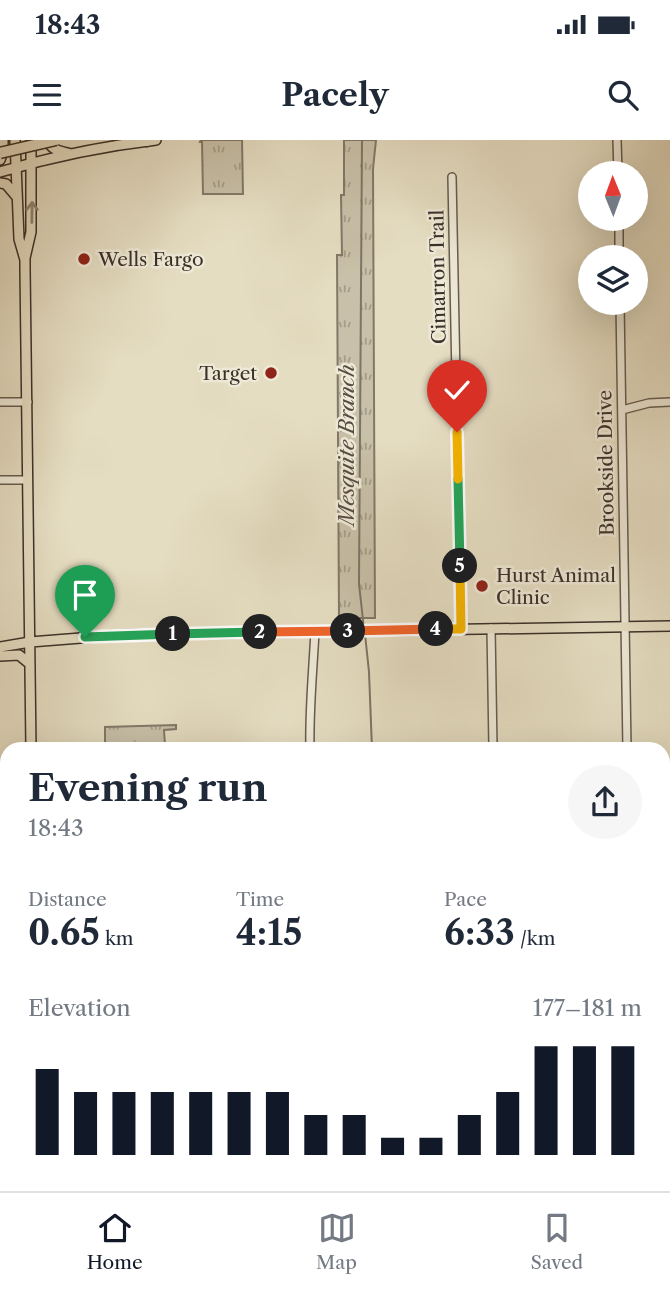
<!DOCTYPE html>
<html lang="en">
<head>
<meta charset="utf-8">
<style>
	body { margin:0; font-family:"Libre Caslon Text",serif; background:#f6f6f7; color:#1f2937; height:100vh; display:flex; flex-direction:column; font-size:26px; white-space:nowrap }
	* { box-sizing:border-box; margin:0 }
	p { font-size:23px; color:#747a83 }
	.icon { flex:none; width:38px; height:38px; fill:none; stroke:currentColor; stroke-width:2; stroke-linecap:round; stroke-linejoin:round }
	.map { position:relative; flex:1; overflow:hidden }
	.sheet { position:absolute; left:0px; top:602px; width:670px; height:450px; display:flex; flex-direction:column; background:#fff; border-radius:21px 21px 0 0; box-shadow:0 7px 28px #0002 }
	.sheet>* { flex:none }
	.needle { width:46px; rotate:359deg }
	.buttons { position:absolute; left:578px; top:21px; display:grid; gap:14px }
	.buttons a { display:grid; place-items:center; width:70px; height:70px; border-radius:50%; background:#fff; box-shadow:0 7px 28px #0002; font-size:35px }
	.pin { position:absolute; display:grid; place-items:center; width:60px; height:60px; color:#fff; margin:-72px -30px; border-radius:50% 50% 50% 0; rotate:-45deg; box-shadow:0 0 7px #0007 }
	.pin .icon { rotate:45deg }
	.km { position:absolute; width:35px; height:35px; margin:-18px; border-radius:50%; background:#222; color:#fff; font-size:19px; line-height:35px; text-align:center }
	.round { display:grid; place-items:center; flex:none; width:74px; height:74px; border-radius:37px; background:#f6f6f7 }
	.summary { display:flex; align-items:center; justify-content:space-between; height:119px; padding:0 28px }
	h1 { font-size:38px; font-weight:800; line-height:52px }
	.stats { display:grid; grid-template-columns:repeat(3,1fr); gap:10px; height:119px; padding:7px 28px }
	.stats div { display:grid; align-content:center }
	.stats b { font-size:35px; font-weight:800 }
	.stats small { font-size:19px; font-weight:400 }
	.stats p { font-size:19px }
	.chart { height:196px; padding:14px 28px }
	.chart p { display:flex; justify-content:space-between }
	.chart svg { width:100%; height:126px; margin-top:7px; stroke:#111827; stroke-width:6 }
	.status { display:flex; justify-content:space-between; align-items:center; height:49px; padding:0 35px; background:#fff; direction:ltr }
	.status svg { height:19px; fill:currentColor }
	header { display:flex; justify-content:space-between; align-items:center; height:91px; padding:0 28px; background:#fff; font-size:32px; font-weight:800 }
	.tabs { display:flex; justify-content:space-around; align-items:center; height:98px; border-top:2px solid #e0e1e3; background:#fff; font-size:19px; color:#747a83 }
	.tabs a { display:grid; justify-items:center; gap:4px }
	.tabs .current { color:#111827 }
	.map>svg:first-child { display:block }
	.grass { fill:url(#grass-tufts); stroke:#827868; stroke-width:2 }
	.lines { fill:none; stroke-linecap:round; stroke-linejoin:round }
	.stream { stroke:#7e7466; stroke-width:2 }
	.minor-casing { stroke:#665b4f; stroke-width:10 }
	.major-casing { stroke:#3b3029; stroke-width:12 }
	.highway-casing { stroke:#3b3029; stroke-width:13 }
	.minor { stroke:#eee9d7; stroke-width:7 }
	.major { stroke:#e5ddc2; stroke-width:9 }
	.highway { stroke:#e5ddc2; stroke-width:10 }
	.highway-bridge-casing { stroke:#3b3029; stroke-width:13; stroke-linecap:butt }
	.highway-bridge { stroke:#e5ddc2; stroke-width:10 }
	.oneway { stroke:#908676 }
	.split-1-casing { stroke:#fff; stroke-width:14 }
	.split-2-casing { stroke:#fff; stroke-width:14 }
	.split-3-casing { stroke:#fff; stroke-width:14 }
	.split-4-casing { stroke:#fff; stroke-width:14 }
	.split-5-casing { stroke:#fff; stroke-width:14 }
	.split-6-casing { stroke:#fff; stroke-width:14 }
	.split-7-casing { stroke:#fff; stroke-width:14 }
	.split-1 { stroke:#22a559; stroke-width:9 }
	.split-2 { stroke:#22a559; stroke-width:9 }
	.split-3 { stroke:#f0652b; stroke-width:9 }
	.split-4 { stroke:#f0652b; stroke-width:9 }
	.split-5 { stroke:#f5b400; stroke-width:9 }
	.split-6 { stroke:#22a559; stroke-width:9 }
	.split-7 { stroke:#f5b400; stroke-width:9 }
	.poi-dot { fill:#8f2418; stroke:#eee9d7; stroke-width:2.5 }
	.labels { text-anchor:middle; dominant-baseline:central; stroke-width:5; stroke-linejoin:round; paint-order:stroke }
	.poi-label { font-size:19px; fill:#3b3029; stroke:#eee9d7; text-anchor:start }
	.street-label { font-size:19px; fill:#3b3029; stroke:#eee9d7 }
	.water-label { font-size:21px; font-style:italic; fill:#574c42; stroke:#eee9d7 }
</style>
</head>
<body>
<div class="status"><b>18:43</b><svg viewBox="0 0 49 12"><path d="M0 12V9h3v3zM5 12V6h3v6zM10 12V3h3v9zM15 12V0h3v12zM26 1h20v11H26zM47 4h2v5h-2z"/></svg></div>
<header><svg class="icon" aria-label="menu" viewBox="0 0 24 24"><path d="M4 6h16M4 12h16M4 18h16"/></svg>Pacely<svg class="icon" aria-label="search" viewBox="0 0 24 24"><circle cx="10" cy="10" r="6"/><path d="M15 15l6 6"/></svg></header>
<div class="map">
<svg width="670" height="1051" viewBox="0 0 670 1051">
	<defs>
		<pattern id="grass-tufts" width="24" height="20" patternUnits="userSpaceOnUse" patternTransform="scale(1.75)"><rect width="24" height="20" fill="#c8c0a8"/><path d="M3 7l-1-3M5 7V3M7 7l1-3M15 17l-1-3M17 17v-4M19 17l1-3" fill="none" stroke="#a49c89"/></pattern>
	</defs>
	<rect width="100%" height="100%" fill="#e5ddc2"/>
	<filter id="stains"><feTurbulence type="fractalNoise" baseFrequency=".00286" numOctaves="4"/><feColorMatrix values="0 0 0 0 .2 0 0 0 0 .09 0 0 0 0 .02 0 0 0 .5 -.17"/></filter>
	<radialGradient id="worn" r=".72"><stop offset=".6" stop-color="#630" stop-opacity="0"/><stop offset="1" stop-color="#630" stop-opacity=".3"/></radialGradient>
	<!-- grass -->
	<path class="grass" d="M201,0H242L243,54H203L202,2H200Z
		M344,0H376L373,29L375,478H339L337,115H342L341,55H344Z
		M176,585V589L164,590L165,605H153V609H105V587Z"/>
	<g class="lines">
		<!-- stream -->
		<path class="stream" d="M362,0L359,444L364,489
			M365,494L369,532L372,609
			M590,1045L591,1051"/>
		<defs>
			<path id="minor" d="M617,0L618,33
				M452,37L461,489
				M619,79V117
				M620,163L627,609
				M0,262H28
				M622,270L649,263L670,262
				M0,340H28
				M491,488L493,608
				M310,609C309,569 313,531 315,491
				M0,698H7
				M0,773H7
				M663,819H670
				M0,844H7
				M0,916H7
				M0,990H7
				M663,998L670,1009
				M280,1045V1051
				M356,1045V1051
				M428,1045V1051
				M499,1051V1045"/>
			<path id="major" d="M15,0L19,99L25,120V129L31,609
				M47,0C52,11 61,11 71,14
				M0,20L3,12V0
				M0,32C51,17 104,6 156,0
				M0,43L6,44L17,57
				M25,118L31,92V0
				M0,507L30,502L119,495L670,486
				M0,516L19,515L30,524
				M33,1045V1051"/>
			<path id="highway" d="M147,1L148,0"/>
		</defs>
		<!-- minor casing -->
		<use href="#minor" class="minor-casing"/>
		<!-- major casing -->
		<use href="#major" class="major-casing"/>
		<!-- highway casing -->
		<use href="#highway" class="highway-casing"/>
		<!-- minor -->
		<use href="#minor" class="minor"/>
		<!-- major -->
		<use href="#major" class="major"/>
		<!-- highway -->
		<use href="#highway" class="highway"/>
		<defs>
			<path id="highway-bridge" d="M0,13L56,0"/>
		</defs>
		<!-- highway-bridge casing -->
		<use href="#highway-bridge" class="highway-bridge-casing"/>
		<!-- highway-bridge -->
		<use href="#highway-bridge" class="highway-bridge"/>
	</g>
	<!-- one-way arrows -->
	<defs><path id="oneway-shaft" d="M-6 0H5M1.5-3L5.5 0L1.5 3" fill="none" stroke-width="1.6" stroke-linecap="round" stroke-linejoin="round" transform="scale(1.75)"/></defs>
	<use class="oneway" href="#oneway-shaft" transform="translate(32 72) rotate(-89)"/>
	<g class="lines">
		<defs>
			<path id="split-1" d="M85,497L173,494"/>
			<path id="split-2" d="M173,494L260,492"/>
			<path id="split-3" d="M260,492L348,491"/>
			<path id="split-4" d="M348,491L436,489"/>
			<path id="split-5" d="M436,489H461L460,426"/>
			<path id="split-6" d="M458,339L460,426"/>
			<path id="split-7" d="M457,292L458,339"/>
		</defs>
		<!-- split-1 casing -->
		<use href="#split-1" class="split-1-casing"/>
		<!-- split-2 casing -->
		<use href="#split-2" class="split-2-casing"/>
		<!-- split-3 casing -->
		<use href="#split-3" class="split-3-casing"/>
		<!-- split-4 casing -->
		<use href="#split-4" class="split-4-casing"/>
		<!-- split-5 casing -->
		<use href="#split-5" class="split-5-casing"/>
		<!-- split-6 casing -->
		<use href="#split-6" class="split-6-casing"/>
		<!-- split-7 casing -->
		<use href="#split-7" class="split-7-casing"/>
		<!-- split-1 -->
		<use href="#split-1" class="split-1"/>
		<!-- split-2 -->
		<use href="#split-2" class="split-2"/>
		<!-- split-3 -->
		<use href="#split-3" class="split-3"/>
		<!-- split-4 -->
		<use href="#split-4" class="split-4"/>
		<!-- split-5 -->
		<use href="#split-5" class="split-5"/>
		<!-- split-6 -->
		<use href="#split-6" class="split-6"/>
		<!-- split-7 -->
		<use href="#split-7" class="split-7"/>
	</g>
	<!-- markers -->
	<g class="poi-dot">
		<circle cx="84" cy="119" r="7"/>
		<circle cx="271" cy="233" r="7"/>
		<circle cx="482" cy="446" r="7"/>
	</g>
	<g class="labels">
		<!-- poi labels -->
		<g class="poi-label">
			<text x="98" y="119">Wells Fargo</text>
			<text x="257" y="233" text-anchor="end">Target</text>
			<text x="496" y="435">Hurst Animal<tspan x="496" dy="22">Clinic</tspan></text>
		</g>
		<!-- street labels -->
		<g class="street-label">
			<text transform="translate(438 137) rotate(-91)">Cimarron Trail</text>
			<text transform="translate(606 323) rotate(-91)">Brookside Drive</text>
		</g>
		<!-- water labels -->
		<g class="water-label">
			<text transform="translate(346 305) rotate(-90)">Mesquite Branch</text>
		</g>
	</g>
	<rect width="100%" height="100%" filter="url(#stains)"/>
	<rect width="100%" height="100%" fill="url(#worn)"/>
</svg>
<div class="buttons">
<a><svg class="needle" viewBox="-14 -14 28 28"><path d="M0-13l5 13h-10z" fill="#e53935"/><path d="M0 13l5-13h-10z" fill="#747a83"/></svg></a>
<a><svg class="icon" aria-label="layers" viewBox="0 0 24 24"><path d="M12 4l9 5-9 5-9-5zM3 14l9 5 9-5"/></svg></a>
</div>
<div class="pin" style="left:85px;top:497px;background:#1e9e55"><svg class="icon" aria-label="arrive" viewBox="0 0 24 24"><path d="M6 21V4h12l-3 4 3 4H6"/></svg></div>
<div class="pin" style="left:457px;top:292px;background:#d93025"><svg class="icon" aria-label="check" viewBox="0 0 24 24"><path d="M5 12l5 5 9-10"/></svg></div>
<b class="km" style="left:173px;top:494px">1</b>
<b class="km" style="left:260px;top:492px">2</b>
<b class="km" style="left:348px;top:491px">3</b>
<b class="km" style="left:436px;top:489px">4</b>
<b class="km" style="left:460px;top:426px">5</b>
<section class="sheet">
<div class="summary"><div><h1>Evening run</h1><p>18:43</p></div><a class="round"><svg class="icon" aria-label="share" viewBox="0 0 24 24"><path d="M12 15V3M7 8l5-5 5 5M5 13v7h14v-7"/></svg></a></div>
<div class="stats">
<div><p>Distance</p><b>0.65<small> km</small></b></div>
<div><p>Time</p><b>4:15</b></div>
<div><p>Pace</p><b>6:33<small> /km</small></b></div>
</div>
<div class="chart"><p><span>Elevation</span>177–181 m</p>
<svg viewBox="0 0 160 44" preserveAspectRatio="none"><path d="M5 44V14M15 44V22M25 44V22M35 44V22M45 44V22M55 44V22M65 44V22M75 44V30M85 44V30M95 44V38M105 44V38M115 44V30M125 44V22M135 44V6M145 44V6M155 44V6"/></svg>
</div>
</section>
</div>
<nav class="tabs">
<a class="current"><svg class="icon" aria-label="home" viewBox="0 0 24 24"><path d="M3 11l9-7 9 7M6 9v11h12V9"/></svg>Home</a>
<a><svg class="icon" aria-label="map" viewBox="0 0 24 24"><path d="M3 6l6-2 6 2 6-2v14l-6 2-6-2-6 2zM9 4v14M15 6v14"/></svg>Map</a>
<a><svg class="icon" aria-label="saved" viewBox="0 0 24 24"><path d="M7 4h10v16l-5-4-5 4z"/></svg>Saved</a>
</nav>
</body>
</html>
